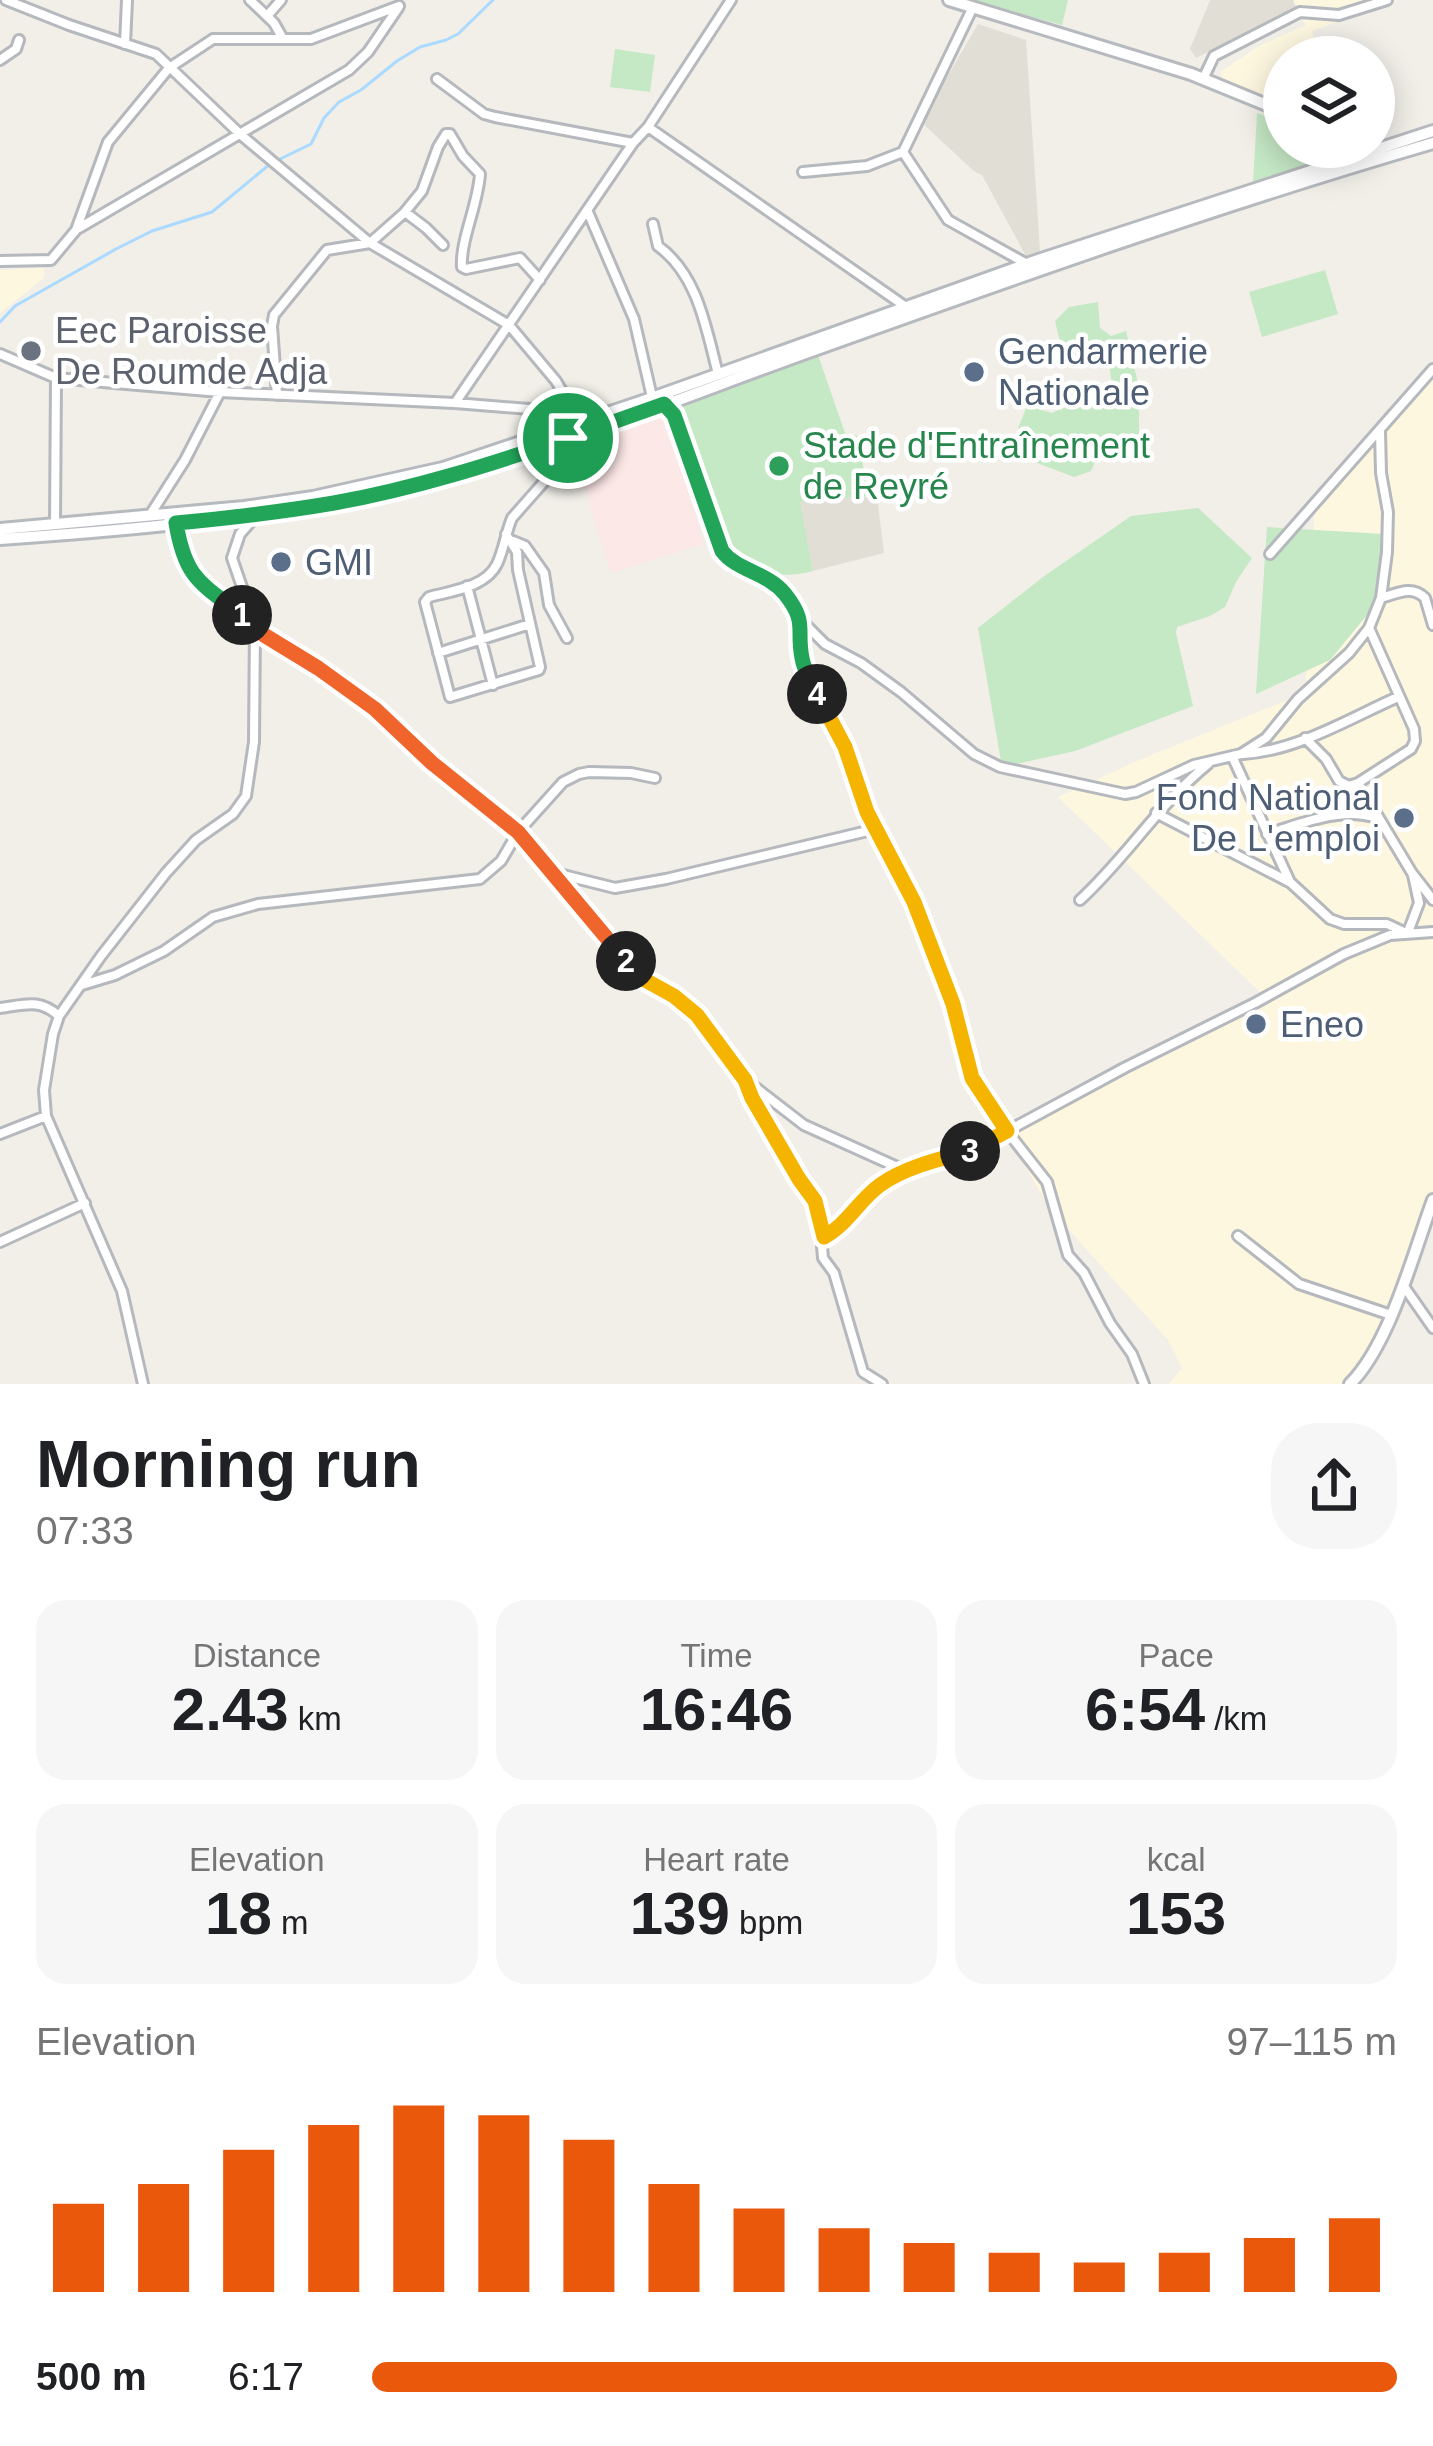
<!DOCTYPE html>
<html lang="en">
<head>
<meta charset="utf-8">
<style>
	body { margin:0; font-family:Arial,sans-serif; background:#f6f6f6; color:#202124; height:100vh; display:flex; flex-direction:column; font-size:45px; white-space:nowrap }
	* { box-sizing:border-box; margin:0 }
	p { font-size:39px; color:#757577 }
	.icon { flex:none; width:66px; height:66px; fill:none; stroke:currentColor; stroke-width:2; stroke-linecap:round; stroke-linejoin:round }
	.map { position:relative; height:1384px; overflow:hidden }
	.side { display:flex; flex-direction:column; background:#fff; flex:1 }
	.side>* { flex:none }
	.controls { position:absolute; left:1263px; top:36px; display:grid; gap:24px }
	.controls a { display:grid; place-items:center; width:132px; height:132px; border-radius:50%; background:#fff; box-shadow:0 6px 30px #0003; font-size:60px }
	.pin { position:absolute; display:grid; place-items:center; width:102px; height:102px; color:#fff; margin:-51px; border:6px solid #fff; border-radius:50%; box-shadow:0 3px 12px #0007 }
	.km { position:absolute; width:60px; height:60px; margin:-30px; border-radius:50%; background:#222; color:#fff; font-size:33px; line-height:60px; text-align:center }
	.round { display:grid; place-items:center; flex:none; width:126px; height:126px; border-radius:48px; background:#f6f6f6 }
	.summary { display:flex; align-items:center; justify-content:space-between; height:204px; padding:0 36px }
	h1 { font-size:66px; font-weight:800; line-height:90px }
	.metrics { display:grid; grid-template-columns:repeat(3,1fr); gap:18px; height:204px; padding:12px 36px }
	.metrics div { display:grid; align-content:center; border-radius:30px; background:#f6f6f6; text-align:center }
	.metrics b { font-size:60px; font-weight:800 }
	.metrics small { font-size:33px; font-weight:400 }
	.metrics p { font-size:33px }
	.chart { height:336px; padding:24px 36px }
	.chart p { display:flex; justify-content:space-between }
	.chart svg { width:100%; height:216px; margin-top:12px; stroke:#ea580c; stroke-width:6 }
	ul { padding:0 36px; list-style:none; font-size:39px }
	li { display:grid; grid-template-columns:192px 144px 1fr; align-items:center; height:90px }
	li i { height:30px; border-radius:15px; background:#ea580c }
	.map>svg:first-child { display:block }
	.commercial { fill:#fef7e0 }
	.education { fill:#e1ded6 }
	.medical { fill:#fce8e6 }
	.green { fill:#c5e8c5 }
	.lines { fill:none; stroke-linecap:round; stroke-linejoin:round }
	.stream { stroke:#aadaff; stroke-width:3 }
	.street-casing { stroke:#b5b8bc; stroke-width:14 }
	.secondary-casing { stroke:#b6babf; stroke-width:16 }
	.street { stroke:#fff; stroke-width:8 }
	.secondary { stroke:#fff; stroke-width:10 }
	.split-1-casing { stroke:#fff; stroke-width:24 }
	.split-2-casing { stroke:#fff; stroke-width:24 }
	.split-3-casing { stroke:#fff; stroke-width:24 }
	.split-4-casing { stroke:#fff; stroke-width:24 }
	.split-5-casing { stroke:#fff; stroke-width:24 }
	.split-1 { stroke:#22a559; stroke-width:15 }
	.split-2 { stroke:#f0652b; stroke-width:15 }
	.split-3 { stroke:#f5b400; stroke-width:15 }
	.split-4 { stroke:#f5b400; stroke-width:15 }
	.split-5 { stroke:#22a559; stroke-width:15 }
	.worship-dot { fill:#6b7280; stroke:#fff; stroke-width:4.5 }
	.service-dot { fill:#5c6f8a; stroke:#fff; stroke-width:4.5 }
	.leisure-dot { fill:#2e9e5b; stroke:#fff; stroke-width:4.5 }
	.labels { text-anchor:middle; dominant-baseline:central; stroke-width:9; stroke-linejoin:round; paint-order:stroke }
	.worship-label { font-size:36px; fill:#5b616d; stroke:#fff; text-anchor:start }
	.service-label { font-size:36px; fill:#4e5e75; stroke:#fff; text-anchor:start }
	.leisure-label { font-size:36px; fill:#27864d; stroke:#fff; text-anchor:start }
</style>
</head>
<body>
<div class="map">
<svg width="1433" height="1384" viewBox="0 0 1433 1384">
	<rect width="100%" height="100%" fill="#f1efe8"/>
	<!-- commercial -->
	<path class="commercial" d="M1293,0H1398L1312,31L1319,57H1284V107L1224,81L1220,72L1259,46L1306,25Z
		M41,268L44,269V278L0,313V270Z
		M1433,366V1198L1384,1329L1349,1384H1169L1182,1368L1168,1340L1051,1210L1004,1131L1266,998L1058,797L1137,761L1305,693L1314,517L1330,484Z"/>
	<!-- education -->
	<path class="education" d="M1210,0H1293L1296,7L1196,58L1190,49Z
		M978,24L1026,40L1040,251L1026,256L982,175L975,172L921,122Z
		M877,496L884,553L813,571L799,501Z"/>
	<!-- medical -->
	<path class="medical" d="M665,416L704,544L611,573L571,445Z"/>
	<!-- green -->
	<path class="green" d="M970,0H1068L1062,25Z
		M615,49L655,55L650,92L610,87Z
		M1257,113L1284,123V147H1349L1350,150L1253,182Z
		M1325,270L1338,314L1262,337L1249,292Z
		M1098,302L1100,328L1111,336L1126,331L1139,388V443L1100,450L1091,471L1074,477L1032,461L1018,428L1027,406L1052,413L1082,399L1099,401L1112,385L1108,356L1099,351L1066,366L1055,321L1069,307Z
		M818,355L845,433L858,436L868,496L800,502L813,571C774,581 763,570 728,555L676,408Z
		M1198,508L1252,558L1236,582L1225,607L1210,616L1177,627L1176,633L1193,706L1075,751L1002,767L978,628L1043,577L1131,516Z
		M1267,527L1383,534L1381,598L1330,660L1256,694Z"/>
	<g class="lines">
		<!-- stream -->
		<path class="stream" d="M278,160L311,144L324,118L339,102L361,90L397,61L420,47L446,40L458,34L493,0
			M0,322L15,306L116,249L152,231L212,212L270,164"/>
		<defs>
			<path id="street" d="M6,0L69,25L156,54L241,135L370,243L509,325L556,381L580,422
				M250,0L274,23L283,39
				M267,16L281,0
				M125,44L127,0
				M0,60L16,49L19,40
				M437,79L484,114L495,117L633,143
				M1203,79L1214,56L1300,12L1339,15L1387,0
				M648,127L906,307
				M903,152L948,220L1027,264
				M803,172L867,166L903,152L973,7
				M405,212L426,228L443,245
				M588,212L634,319L652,397
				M653,224L658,246C698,275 706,328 718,374
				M79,228L349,70L368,52L398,8
				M0,261L51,260L76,230L108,142L169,68L213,39H311L399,6
				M0,354L56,378L220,392L455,403L553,411L574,420L577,424
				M277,395L272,326L274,315L327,250L370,243L404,213L422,191L438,147L446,134H450L463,156L480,174C478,205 460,241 462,267L466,269L520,258L540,280
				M455,403L633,143L648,127L731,0
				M664,404L673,415L722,551L728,559L761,573L783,591L801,620L825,644L861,663L901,692L974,754L1000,767L1125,794L1136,792L1194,765L1241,754L1266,738L1298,699L1349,653L1369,628L1381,598L1387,552L1388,512L1381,473L1380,431
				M150,515L185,460L220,392
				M176,524L184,558L195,578L255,625L264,636L318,668L375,709L432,763L494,811L518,832L626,961L645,980L673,996L697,1015L745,1080L752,1098L819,1210L823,1258L834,1273L863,1372L882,1384
				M55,525L56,378
				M506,534L517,552L518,570L540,667L539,670L450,697L425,602L429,597C452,591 486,587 497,564C504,549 506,532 512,518L550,475L567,441
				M513,541L525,546L544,573L549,605L567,638
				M1270,554L1433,369
				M467,586L493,685
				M1381,598C1398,593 1412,585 1425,598
				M1425,598L1433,625
				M801,621L803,666L845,747L867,812L913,902L953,1004L972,1079L1003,1126L1047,1182L1068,1255L1084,1273L1110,1323L1132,1354L1144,1384
				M438,653L530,624
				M1305,738L1326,759L1339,781L1349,786L1358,783L1411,749L1415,741L1414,729L1369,628
				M1243,754C1297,751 1350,718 1398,697
				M1232,756L1290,882
				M1358,783L1412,873L1433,900
				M1156,813L1291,883L1330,919L1344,924H1387L1404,932
				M1267,834C1301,824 1341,806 1376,818
				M555,873L615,888L666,879L876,829
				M1080,900C1126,858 1159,804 1208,764
				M1408,932L1419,903L1413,875
				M82,985L115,975L164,951L213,917L258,904L480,879L501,861L518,832L563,782L579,774L589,772L631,773L655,778
				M0,1008C25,1005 39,998 59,1016
				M747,1081L804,1125L906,1171
				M0,1134L46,1116
				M1238,1236L1299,1284L1391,1315
				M823,1237L835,1231L884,1182L927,1163L976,1148L1126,1067L1255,1003L1344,954L1390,935L1433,932
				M0,1242L85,1203
				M1403,1285L1433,1328
				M143,1384L122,1291L46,1116L44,1090L53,1034L59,1016L101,956L166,873L196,840L233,814L246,796L254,742L255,625L232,558L240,534L257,515"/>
			<path id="secondary" d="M949,0L1191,74L1284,112
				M0,529L244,507L313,497L443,468L646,400L1041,259L1433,131
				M0,539C148,529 297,515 441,478C564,446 684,397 803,354C1012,279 1220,205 1433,143
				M1350,1384C1390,1344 1413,1254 1433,1200"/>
		</defs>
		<!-- street casing -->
		<use href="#street" class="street-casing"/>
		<!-- secondary casing -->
		<use href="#secondary" class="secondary-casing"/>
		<!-- street -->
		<use href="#street" class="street"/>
		<!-- secondary -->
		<use href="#secondary" class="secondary"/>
	</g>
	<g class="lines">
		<defs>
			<path id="split-1" d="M242,615C200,583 185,578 176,523C229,518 281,512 334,503C413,489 492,464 568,438"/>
			<path id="split-2" d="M242,615L264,635L318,668L375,709L432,763L518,832L626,961"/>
			<path id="split-3" d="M626,961L645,980L674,996L697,1015L745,1080L752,1098L799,1179L815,1201L824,1237C847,1225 859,1200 880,1185C905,1167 940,1159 970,1151"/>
			<path id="split-4" d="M817,694L845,747L867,812L914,902L953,1004L972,1078L1007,1131L970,1151"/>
			<path id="split-5" d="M568,438L664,404L674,415L722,551C737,571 767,572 785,594C808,623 796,629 802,658C804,671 812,683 817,694"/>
		</defs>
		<!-- split-1 casing -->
		<use href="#split-1" class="split-1-casing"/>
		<!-- split-2 casing -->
		<use href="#split-2" class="split-2-casing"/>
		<!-- split-3 casing -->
		<use href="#split-3" class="split-3-casing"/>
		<!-- split-4 casing -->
		<use href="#split-4" class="split-4-casing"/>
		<!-- split-5 casing -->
		<use href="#split-5" class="split-5-casing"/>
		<!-- split-1 -->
		<use href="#split-1" class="split-1"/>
		<!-- split-2 -->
		<use href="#split-2" class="split-2"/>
		<!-- split-3 -->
		<use href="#split-3" class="split-3"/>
		<!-- split-4 -->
		<use href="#split-4" class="split-4"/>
		<!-- split-5 -->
		<use href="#split-5" class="split-5"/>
	</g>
	<!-- markers -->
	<circle class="worship-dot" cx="31" cy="351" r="12"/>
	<g class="service-dot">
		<circle cx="974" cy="372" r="12"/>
		<circle cx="281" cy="562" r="12"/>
		<circle cx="1404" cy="818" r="12"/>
		<circle cx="1256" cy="1024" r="12"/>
	</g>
	<circle class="leisure-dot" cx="779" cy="466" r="12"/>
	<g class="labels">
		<!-- worship labels -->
		<g class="worship-label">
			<text x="55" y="330">Eec Paroisse<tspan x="55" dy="41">De Roumde Adja</tspan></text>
		</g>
		<!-- service labels -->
		<g class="service-label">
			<text x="998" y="351">Gendarmerie<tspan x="998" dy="41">Nationale</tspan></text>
			<text x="305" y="562">GMI</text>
			<text x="1380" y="797" text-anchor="end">Fond National<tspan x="1380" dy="41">De L'emploi</tspan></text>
			<text x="1280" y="1024">Eneo</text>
		</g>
		<!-- leisure labels -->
		<g class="leisure-label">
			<text x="803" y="445">Stade d'Entraînement<tspan x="803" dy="41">de Reyré</tspan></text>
		</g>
	</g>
</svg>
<div class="controls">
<a><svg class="icon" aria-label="layers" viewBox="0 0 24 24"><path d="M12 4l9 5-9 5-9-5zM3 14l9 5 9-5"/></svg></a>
</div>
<div class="pin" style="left:568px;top:438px;background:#1e9e55"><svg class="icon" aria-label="arrive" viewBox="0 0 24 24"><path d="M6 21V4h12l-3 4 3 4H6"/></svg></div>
<b class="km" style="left:242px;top:615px">1</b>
<b class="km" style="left:626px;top:961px">2</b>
<b class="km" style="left:970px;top:1151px">3</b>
<b class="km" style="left:817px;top:694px">4</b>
</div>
<section class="side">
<div class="summary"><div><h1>Morning run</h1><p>07:33</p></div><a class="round"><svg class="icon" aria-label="share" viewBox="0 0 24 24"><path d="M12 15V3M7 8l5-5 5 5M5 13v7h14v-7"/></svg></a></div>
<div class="metrics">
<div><p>Distance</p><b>2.43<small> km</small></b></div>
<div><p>Time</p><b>16:46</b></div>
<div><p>Pace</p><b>6:54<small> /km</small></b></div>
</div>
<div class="metrics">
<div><p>Elevation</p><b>18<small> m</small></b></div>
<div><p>Heart rate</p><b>139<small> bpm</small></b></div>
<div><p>kcal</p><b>153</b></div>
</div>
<div class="chart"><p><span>Elevation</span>97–115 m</p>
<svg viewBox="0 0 160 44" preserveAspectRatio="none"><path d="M5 44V26M15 44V22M25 44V15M35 44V10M45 44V6M55 44V8M65 44V13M75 44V22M85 44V27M95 44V31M105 44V34M115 44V36M125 44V38M135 44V36M145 44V33M155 44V29"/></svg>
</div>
<ul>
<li><b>500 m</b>6:17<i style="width:100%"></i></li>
</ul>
</section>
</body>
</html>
